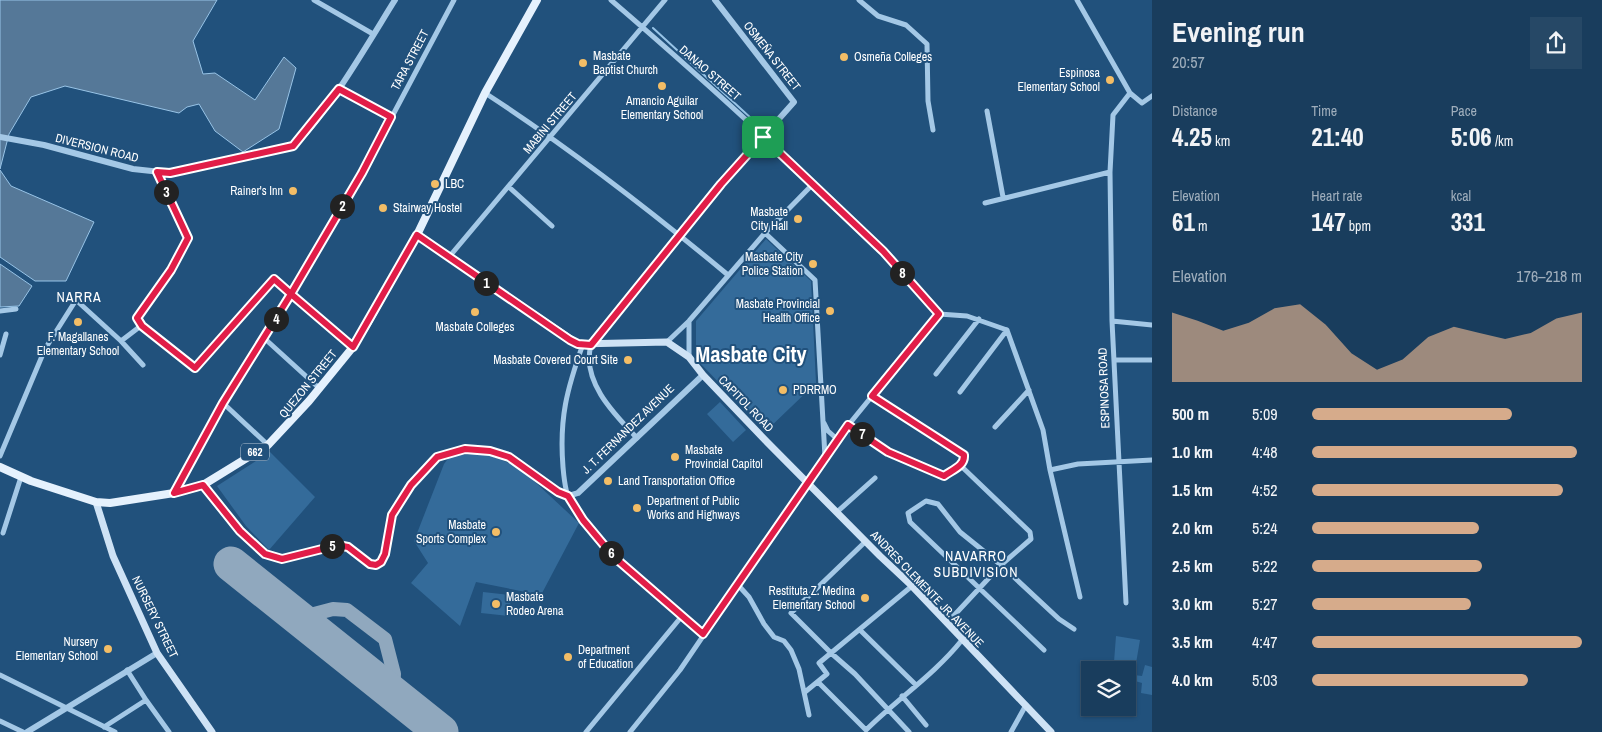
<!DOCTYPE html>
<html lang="en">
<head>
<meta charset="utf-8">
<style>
	body { margin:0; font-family:"Archivo Narrow",sans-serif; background:#264866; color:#f1f3f6; height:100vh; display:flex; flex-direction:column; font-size:19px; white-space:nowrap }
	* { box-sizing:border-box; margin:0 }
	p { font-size:16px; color:#9faebc }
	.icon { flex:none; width:28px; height:28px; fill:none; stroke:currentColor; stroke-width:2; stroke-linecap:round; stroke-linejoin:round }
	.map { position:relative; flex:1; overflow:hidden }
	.drawer { display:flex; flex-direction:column; background:#193d5d; width:450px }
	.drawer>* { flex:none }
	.fabs { position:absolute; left:1081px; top:661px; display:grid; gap:10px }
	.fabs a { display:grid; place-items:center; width:55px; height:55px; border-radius:0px; background:#193d5d; box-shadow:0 1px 4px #0004,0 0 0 1px #375672; font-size:25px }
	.pin { position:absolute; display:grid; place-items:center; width:42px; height:42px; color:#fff; margin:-21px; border-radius:10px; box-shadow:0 2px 8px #0006 }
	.km { position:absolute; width:25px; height:25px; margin:-12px; border-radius:50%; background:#222; color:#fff; font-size:14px; line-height:25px; text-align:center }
	.round { display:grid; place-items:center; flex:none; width:52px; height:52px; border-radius:0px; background:#264866 }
	.headline { display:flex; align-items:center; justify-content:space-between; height:85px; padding:0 20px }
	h1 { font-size:28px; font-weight:700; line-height:38px }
	.figures { display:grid; grid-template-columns:repeat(3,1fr); gap:8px; height:85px; padding:5px 20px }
	.figures div { display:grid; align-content:center }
	.figures b { font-size:25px; font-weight:700 }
	.figures small { font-size:14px; font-weight:400 }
	.figures p { font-size:14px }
	.chart { height:140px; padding:10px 20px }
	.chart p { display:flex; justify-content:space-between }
	.chart svg { width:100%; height:90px; margin-top:5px; fill:#d6ab8b; opacity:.7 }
	ul { padding:0 20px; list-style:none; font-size:16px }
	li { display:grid; grid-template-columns:80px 60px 1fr; align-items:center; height:38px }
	li i { height:12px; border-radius:6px; background:#d6ab8b }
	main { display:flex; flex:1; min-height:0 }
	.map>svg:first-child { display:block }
	.green { fill:#346b9a }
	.water { fill:#557898; stroke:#98c4e7 }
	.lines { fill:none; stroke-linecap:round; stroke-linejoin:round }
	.stream { stroke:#98c4e7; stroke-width:2 }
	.taxiway { stroke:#90a8be; stroke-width:14 }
	.runway { stroke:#90a8be; stroke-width:35 }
	.minor { stroke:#a4c8e6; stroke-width:5 }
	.tertiary { stroke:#a4c8e6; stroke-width:6 }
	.secondary { stroke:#cee2f5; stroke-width:7 }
	.primary { stroke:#e5f1fd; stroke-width:8 }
	.route-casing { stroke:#fff; stroke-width:10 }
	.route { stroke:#e11d48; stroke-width:6 }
	.poi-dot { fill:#f3bd66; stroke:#21517c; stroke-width:2 }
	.labels { text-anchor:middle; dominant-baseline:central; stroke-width:4; stroke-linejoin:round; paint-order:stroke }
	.shield { fill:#21517c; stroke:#bccbd8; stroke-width:1 }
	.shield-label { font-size:11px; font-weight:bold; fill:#fff }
	.poi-label { font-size:12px; fill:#fff; stroke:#21517c; text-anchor:start }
	.street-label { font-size:12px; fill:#fff; stroke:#21517c }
	.neighbourhood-label { font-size:14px; letter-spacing:1px; fill:#fff; stroke:#21517c }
	.town-label { font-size:22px; font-weight:bold; fill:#fff; stroke:#21517c }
</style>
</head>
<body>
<main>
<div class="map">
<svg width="1152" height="732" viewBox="0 0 1152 732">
	<rect width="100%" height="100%" fill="#21517c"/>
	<!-- green -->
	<path class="green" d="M766,239L811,281L816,383L766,431L696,359V321Z
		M720,402L746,430L733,442L707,414Z
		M270,452L315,497L269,550L246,526L217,486Z
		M484,453L519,467L579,523L541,595L476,582L460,626L411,583L428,563L414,541L444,464L450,456Z
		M483,592L511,595L509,616L481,613Z
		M1116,636L1140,640L1134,675L1142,676L1145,665L1152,667V695L1141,693L1142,683L1128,679V670H1103V665L1114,662Z"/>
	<!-- water -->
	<path class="water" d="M0,0H217L193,41L203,74L215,73L255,100L284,57L296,68L279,129L243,152L215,131L199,104L187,107L179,113L65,86L31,97L9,134L0,169Z
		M0,170L11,186L94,222L66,281H35L0,257Z
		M0,264L32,286L19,306L0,307Z"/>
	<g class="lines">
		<!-- stream -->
		<path class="stream" d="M653,28L765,131"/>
		<!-- taxiway -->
		<path class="taxiway" d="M295,615L314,614
			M311,628L310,621L314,614L333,609L347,610L385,639L394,674L393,693
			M379,682L389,680L394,674"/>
		<!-- runway -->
		<path class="runway" d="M231,564L441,732"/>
		<!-- minor -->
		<path class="minor" d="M314,0L373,34
			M611,0C726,99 838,201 939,314
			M859,0L878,16L906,25L927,44L928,101L933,130
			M1077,0L1130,93
			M339,89L391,117
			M485,93C568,147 651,211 728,275
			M987,111L1003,197
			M157,173L188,238L171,270L137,318L142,325L195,368L274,279L353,347
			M509,187L552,226
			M985,203L1110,172
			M765,233L815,280L825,457
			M449,257L665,0
			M0,311L16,309
			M939,314L967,316L1007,330L1043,430L1050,470L1080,597
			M1112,321L1152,325
			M264,338L319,388
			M121,341L142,325
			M667,342L689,321L765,233L813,184
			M583,344C567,389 559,418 563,467C564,478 565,493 571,504C597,550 662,599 703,634
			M591,345C581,381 614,414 637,438
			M0,355L6,334
			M689,357V321
			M1114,360H1152
			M936,374L979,319
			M960,392L1007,330
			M223,403L268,445
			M824,423L828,431L837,439
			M848,425L888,452L945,476L962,463L964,455L872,396
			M995,427L1029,390
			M0,456L45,349L76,300L121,341L143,365
			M960,465L1030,532L1031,539L1001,565L1059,619L1074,629
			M1050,470L1078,464L1152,460
			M175,493L223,403L291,294L362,173L454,0
			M837,512L875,478
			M3,533L21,477
			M738,585L749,597L764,624L774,637L784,641L791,650L799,669L809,715
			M1126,603L1112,321L1110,172L1113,115L1130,93L1142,103L1152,96
			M947,623L1001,565L960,532L938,504L926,501L908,513L910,522L1044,650
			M860,630L916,685
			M127,670L146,700
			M0,675L115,732
			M818,682L866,730C897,699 934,675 962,640
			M805,692L827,674L819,663L831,653L791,613L865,542
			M902,696L926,725
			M0,721L23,732
			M104,727L146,700L169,732
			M586,732L682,616
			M630,732L680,670L837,439L939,314
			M909,732L855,674L831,653L912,586
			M1011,732L1026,705"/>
		<!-- tertiary -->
		<path class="tertiary" d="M0,137L44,145L133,169L170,173L288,148C314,138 377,28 395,0
			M591,345L721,184L794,102L715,0
			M203,485L240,531L265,554L282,559L338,545L348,547L370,563L376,565L381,562L385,554L392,515L411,485L437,457L449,453L465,449L490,451L509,457L558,492L568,496L578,493L703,375
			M27,732L157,653"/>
		<!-- secondary -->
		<path class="secondary" d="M417,235L578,344L667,342L689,357L703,375L767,442L880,556L912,586L1051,732
			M96,502L113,556L157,653L212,732"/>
		<!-- primary -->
		<path class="primary" d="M0,467L31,481L96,502L110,503L174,493L203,485L268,445L309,401L353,347L367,324L417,235L485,93L537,0"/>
	</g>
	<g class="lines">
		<defs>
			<path id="route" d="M763,137L721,184L591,345L578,344L570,340L417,235L353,347L291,294L362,173L391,117L339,89L293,146L170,173L157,172L188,238L171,270L137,318L142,326L195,368L274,279L291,294L223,403L174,493L203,485L240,531L265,554L282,559L338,545L348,547L370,564L376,565L381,562L385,554L392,515L411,485L437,457L465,449L490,451L509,457L558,492L568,496L583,520L613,556L703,634L848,425L888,452L944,476C952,470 965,466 964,455L872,396L939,314L883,251L763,137"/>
		</defs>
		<!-- route casing -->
		<use href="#route" class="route-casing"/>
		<!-- route -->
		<use href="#route" class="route"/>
	</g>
	<!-- markers -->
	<g class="poi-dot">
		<circle cx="844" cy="57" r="5"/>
		<circle cx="583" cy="63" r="5"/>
		<circle cx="1110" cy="80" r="5"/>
		<circle cx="662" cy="86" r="5"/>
		<circle cx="435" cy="184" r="5"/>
		<circle cx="293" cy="191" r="5"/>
		<circle cx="383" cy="208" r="5"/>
		<circle cx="798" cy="219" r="5"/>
		<circle cx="813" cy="264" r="5"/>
		<circle cx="830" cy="311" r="5"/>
		<circle cx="475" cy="312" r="5"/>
		<circle cx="78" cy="322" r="5"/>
		<circle cx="628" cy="360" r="5"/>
		<circle cx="783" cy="390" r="5"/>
		<circle cx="675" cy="457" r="5"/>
		<circle cx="608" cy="481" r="5"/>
		<circle cx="637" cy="508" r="5"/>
		<circle cx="496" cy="532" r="5"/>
		<circle cx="865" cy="598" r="5"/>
		<circle cx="496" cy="604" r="5"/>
		<circle cx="108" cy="649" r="5"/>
		<circle cx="568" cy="657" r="5"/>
	</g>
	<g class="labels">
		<!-- shield labels -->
		<rect class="shield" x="241" y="443.5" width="28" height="17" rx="4"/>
		<g class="shield-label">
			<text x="255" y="452">662</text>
		</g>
		<!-- poi labels -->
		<g class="poi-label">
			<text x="593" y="56">Masbate<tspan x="593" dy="14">Baptist Church</tspan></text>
			<text x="854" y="57">Osmeña Colleges</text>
			<text x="1100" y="73" text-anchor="end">Espinosa<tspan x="1100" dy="14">Elementary School</tspan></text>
			<text x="662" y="101" text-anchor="middle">Amancio Aguilar<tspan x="662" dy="14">Elementary School</tspan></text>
			<text x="445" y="184">LBC</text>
			<text x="283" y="191" text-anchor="end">Rainer's Inn</text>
			<text x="393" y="208">Stairway Hostel</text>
			<text x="788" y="212" text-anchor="end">Masbate<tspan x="788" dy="14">City Hall</tspan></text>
			<text x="803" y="257" text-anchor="end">Masbate City<tspan x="803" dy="14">Police Station</tspan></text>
			<text x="820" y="304" text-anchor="end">Masbate Provincial<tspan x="820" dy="14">Health Office</tspan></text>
			<text x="475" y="327" text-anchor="middle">Masbate Colleges</text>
			<text x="78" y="337" text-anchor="middle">F. Magallanes<tspan x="78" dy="14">Elementary School</tspan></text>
			<text x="618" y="360" text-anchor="end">Masbate Covered Court Site</text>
			<text x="793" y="390">PDRRMO</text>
			<text x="685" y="450">Masbate<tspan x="685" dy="14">Provincial Capitol</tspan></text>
			<text x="618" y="481">Land Transportation Office</text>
			<text x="647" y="501">Department of Public<tspan x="647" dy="14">Works and Highways</tspan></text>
			<text x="486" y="525" text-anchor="end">Masbate<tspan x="486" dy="14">Sports Complex</tspan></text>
			<text x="855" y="591" text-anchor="end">Restituta Z. Medina<tspan x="855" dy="14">Elementary School</tspan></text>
			<text x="506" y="597">Masbate<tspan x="506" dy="14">Rodeo Arena</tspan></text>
			<text x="98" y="642" text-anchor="end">Nursery<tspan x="98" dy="14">Elementary School</tspan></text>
			<text x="578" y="650">Department<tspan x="578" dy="14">of Education</tspan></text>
		</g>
		<!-- street labels -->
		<g class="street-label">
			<text transform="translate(772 56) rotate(52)">OSMEÑA STREET</text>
			<text transform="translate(410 60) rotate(-62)">TARA STREET</text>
			<text transform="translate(710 73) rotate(41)">DANAO STREET</text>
			<text transform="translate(550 123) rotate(-50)">MABINI STREET</text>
			<text transform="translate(97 148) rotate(14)">DIVERSION ROAD</text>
			<text transform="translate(308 384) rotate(-51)">QUEZON STREET</text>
			<text transform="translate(1104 388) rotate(-92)">ESPINOSA ROAD</text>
			<text transform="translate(746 404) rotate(46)">CAPITOL ROAD</text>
			<text transform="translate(628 429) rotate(-44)">J. T. FERNANDEZ AVENUE</text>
			<text transform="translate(927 589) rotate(46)">ANDRES CLEMENTE JR. AVENUE</text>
			<text transform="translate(155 617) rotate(64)">NURSERY STREET</text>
		</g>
		<!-- neighbourhood labels -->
		<g class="neighbourhood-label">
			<text x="79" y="297">NARRA</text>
			<text x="976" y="556">NAVARRO<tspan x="976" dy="16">SUBDIVISION</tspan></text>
		</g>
		<!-- town labels -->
		<g class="town-label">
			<text x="751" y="354">Masbate City</text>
		</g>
	</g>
</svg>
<div class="fabs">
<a><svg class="icon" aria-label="layers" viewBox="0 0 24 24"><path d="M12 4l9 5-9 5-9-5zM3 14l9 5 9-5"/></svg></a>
</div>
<div class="pin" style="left:763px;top:137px;background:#1e9e55"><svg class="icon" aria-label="arrive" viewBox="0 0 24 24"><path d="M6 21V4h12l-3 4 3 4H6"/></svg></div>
<b class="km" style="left:486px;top:283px">1</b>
<b class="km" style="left:342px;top:206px">2</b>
<b class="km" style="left:166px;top:192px">3</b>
<b class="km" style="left:276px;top:319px">4</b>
<b class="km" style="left:332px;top:546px">5</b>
<b class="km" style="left:611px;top:553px">6</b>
<b class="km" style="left:862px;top:434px">7</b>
<b class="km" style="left:902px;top:273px">8</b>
</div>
<section class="drawer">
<div class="headline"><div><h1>Evening run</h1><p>20:57</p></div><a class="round"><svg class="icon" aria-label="share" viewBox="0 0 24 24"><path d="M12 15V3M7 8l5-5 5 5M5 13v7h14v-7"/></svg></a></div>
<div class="figures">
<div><p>Distance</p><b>4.25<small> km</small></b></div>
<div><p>Time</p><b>21:40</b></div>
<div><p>Pace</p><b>5:06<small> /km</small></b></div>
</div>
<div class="figures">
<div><p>Elevation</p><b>61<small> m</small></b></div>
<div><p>Heart rate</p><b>147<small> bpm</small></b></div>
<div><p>kcal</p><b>331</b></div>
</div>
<div class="chart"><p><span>Elevation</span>176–218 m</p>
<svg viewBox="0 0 160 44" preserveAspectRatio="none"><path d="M0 44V10L10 14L20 19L30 15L40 8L50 6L60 16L70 30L80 38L90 33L100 22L110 17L120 20L130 23L140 20L150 13L160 10V44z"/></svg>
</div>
<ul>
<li><b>500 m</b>5:09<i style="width:74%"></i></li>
<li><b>1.0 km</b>4:48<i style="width:98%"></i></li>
<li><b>1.5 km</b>4:52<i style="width:93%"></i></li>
<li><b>2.0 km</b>5:24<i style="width:62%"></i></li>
<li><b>2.5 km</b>5:22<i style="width:63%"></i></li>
<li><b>3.0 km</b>5:27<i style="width:59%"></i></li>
<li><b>3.5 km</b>4:47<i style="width:100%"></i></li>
<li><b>4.0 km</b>5:03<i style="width:80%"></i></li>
</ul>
</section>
</main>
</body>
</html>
